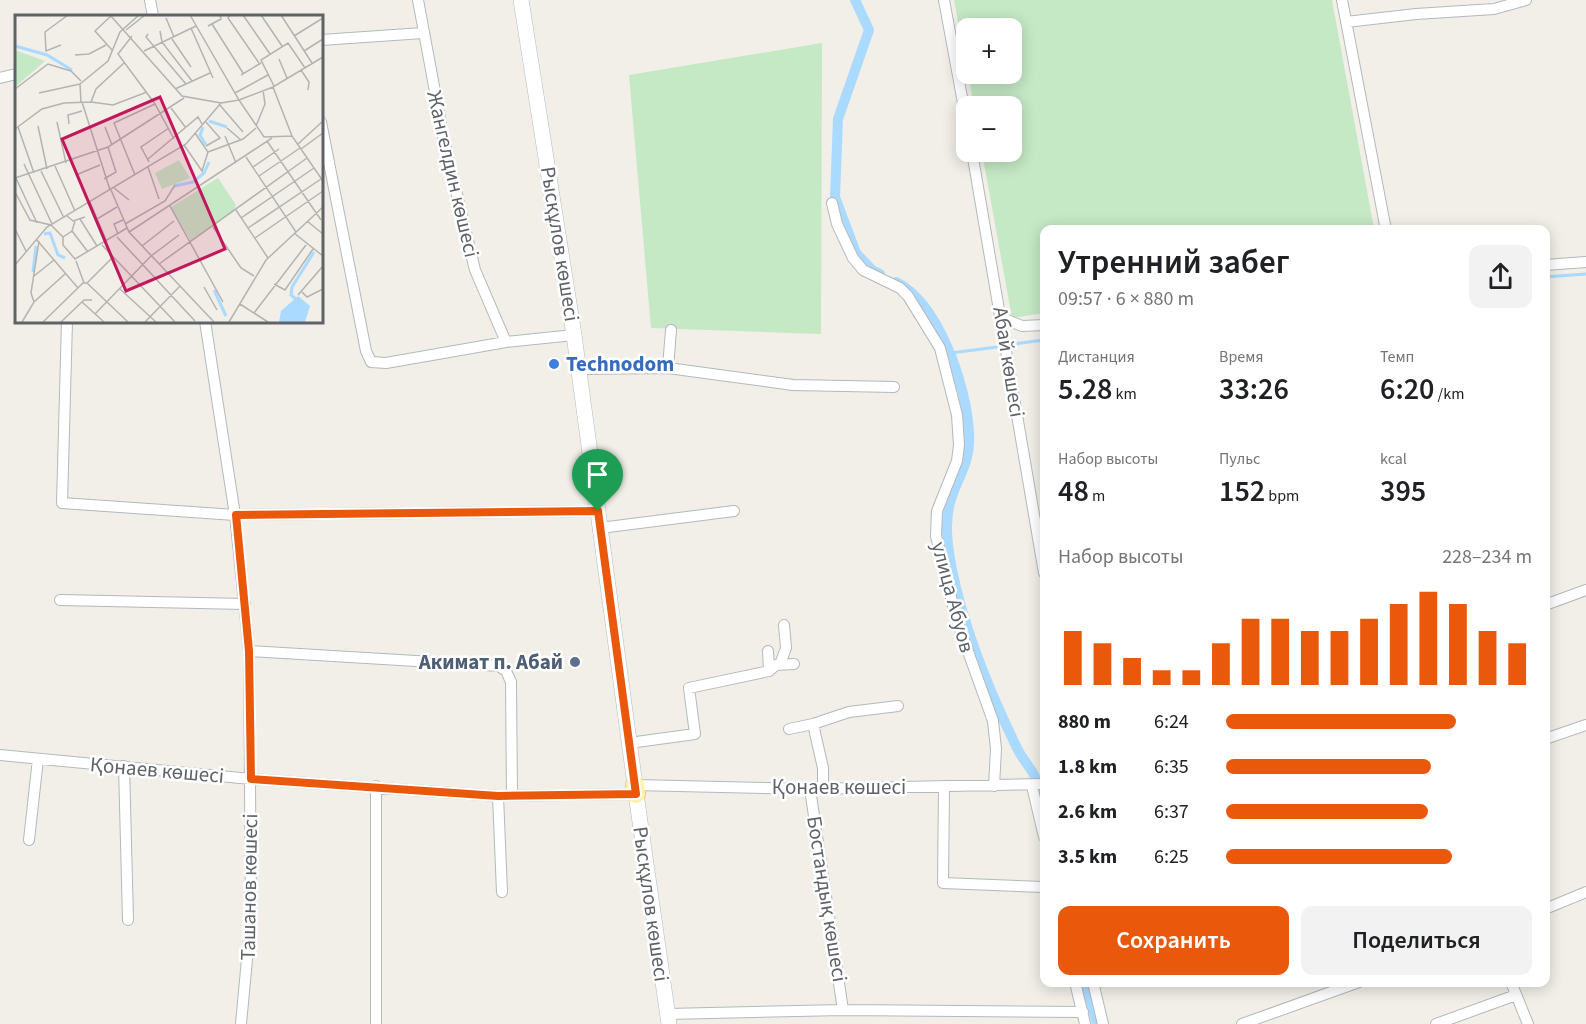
<!DOCTYPE html>
<html lang="ru">
<head>
<meta charset="utf-8">
<style>
	body { margin:0; font-family:"Source Sans 3",sans-serif; background:#f2f2f2; color:#202124; height:100vh; display:flex; flex-direction:column; font-size:22px; white-space:nowrap }
	* { box-sizing:border-box; margin:0 }
	p { font-size:20px; color:#757577 }
	.icon { flex:none; width:33px; height:33px; fill:none; stroke:currentColor; stroke-width:2; stroke-linecap:round; stroke-linejoin:round }
	.map { position:relative; flex:1; overflow:hidden }
	.side { position:absolute; left:1040px; top:225px; width:510px; height:762px; display:flex; flex-direction:column; background:#fff; border-radius:12px; box-shadow:0 3px 15px #0003 }
	.side>* { flex:none }
	.buttons { position:absolute; left:956px; top:18px; display:grid; gap:12px }
	.buttons a { display:grid; place-items:center; width:66px; height:66px; border-radius:12px; background:#fff; box-shadow:0 3px 15px #0003; font-size:30px }
	.pin { position:absolute; display:grid; place-items:center; width:51px; height:51px; color:#fff; margin:-62px -26px; border-radius:50% 50% 50% 0; rotate:-45deg; box-shadow:0 0 6px #0007 }
	.pin .icon { rotate:45deg }
	.round { display:grid; place-items:center; flex:none; width:63px; height:63px; border-radius:12px; background:#f2f2f2 }
	.overview { display:flex; align-items:center; justify-content:space-between; height:102px; padding:0 18px }
	h1 { font-size:33px; font-weight:600; line-height:45px }
	.figures { display:grid; grid-template-columns:repeat(3,1fr); gap:9px; height:102px; padding:6px 18px }
	.figures div { display:grid; align-content:center }
	.figures b { font-size:30px; font-weight:600 }
	.figures small { font-size:16px; font-weight:400 }
	.figures p { font-size:16px }
	.chart { height:168px; padding:12px 18px }
	.chart p { display:flex; justify-content:space-between }
	.chart svg { width:100%; height:108px; margin-top:6px; stroke:#ea580c; stroke-width:6 }
	.action { display:flex; gap:12px; margin-top:auto; padding:12px 18px }
	.action a { flex:1; height:69px; border-radius:12px; background:#ea580c; color:#fff; font-size:24px; font-weight:600; line-height:69px; text-align:center }
	.action a+a { background:#f2f2f2; color:#202124 }
	ul { padding:0 18px; list-style:none; font-size:20px }
	li { display:grid; grid-template-columns:96px 72px 1fr; align-items:center; height:45px }
	li i { height:15px; border-radius:8px; background:#ea580c }
	.map>svg:first-child { display:block }
	.green { fill:#c5e8c5 }
	.lines { fill:none; stroke-linecap:round; stroke-linejoin:round }
	.stream { stroke:#aadaff; stroke-width:3 }
	.canal { stroke:#aadaff; stroke-width:10 }
	.minor-casing { stroke:#b5b8bc; stroke-width:12 }
	.secondary-casing { stroke:#b6babf; stroke-width:16 }
	.primary-casing { stroke:#f2c960; stroke-width:20 }
	.minor { stroke:#fff; stroke-width:10 }
	.secondary { stroke:#fff; stroke-width:15 }
	.primary { stroke:#fff2af; stroke-width:18 }
	.route-casing { stroke:#fff; stroke-width:12 }
	.route { stroke:#ea580c; stroke-width:8 }
	.shop-dot { fill:#3f7fe0; stroke:#fff; stroke-width:2 }
	.service-dot { fill:#5c6f8a; stroke:#fff; stroke-width:2 }
	.labels { text-anchor:middle; dominant-baseline:central; stroke-width:5; stroke-linejoin:round; paint-order:stroke }
	.street-label { font-size:21px; fill:#5f6368; stroke:#fff }
	.shop-label { font-size:21px; font-weight:bold; fill:#366cbe; stroke:#fff; text-anchor:start }
	.service-label { font-size:21px; font-weight:bold; fill:#4e5e75; stroke:#fff; text-anchor:end }
	.inset-river { fill:none; stroke:#aadaff; stroke-width:3 }
	.inset-road { fill:none; stroke:#b3b3b1; stroke-width:1.5 }
	.view { fill:#c2185b; fill-opacity:0.15; stroke:#c2185b; stroke-width:3 }
	.inset-edge { fill:none; stroke:#5f6368; stroke-width:3 }
</style>
</head>
<body>
<div class="map">
<svg width="1586" height="1024" viewBox="0 0 1586 1024">
	<rect width="100%" height="100%" fill="#f1efe8"/>
	<!-- green -->
	<path class="green" d="M954,0H1332L1374,229L1044,230V313L1012,318L982,152H1011V106H974L968,74H1011V28H966V64Z
		M822,43L821,334L651,328L629,75Z"/>
	<g class="lines">
		<!-- stream -->
		<path class="stream" d="M1545,277L1586,274
			M1013,344L1044,340
			M951,353L997,347"/>
		<!-- canal -->
		<path class="canal" d="M855,0L869,30L838,119L835,197L856,253L872,270L880,274
			M896,282C939,303 967,387 969,433C971,464 957,477 950,503C944,525 948,548 952,570C965,633 990,693 1018,750C1023,760 1031,768 1035,777
			M1041,793L1044,800
			M1085,982L1097,1024"/>
		<defs>
			<path id="minor" d="M150,0L153,16
				M418,0L444,140L475,270L506,342
				M944,0L966,119
				M1342,0L1386,230
				M1346,22L1416,14L1494,9L1526,0
				M321,40L423,33
				M0,78L16,74
				M321,122L366,351L371,362L386,363L506,342L574,335
				M972,152L1044,573
				M832,203L837,224L853,258L863,270L900,288L908,296L940,348L957,415L959,445L957,461L937,511L936,536L956,618L993,721L996,749L994,786
				M1545,265L1586,262
				M1002,318L1022,326L1044,325
				M67,321L62,503L235,515L598,511
				M205,321L235,515L249,651L251,916L241,1024
				M668,368L671,330
				M579,369L668,368L793,385L894,387
				M600,528L734,511
				M60,600L245,604
				M1545,605L1586,590
				M249,651L499,666L506,671L511,682L512,796
				M768,651L769,671
				M780,664L786,648L784,625
				M813,724L823,768V789
				M789,729L813,724L849,712L898,706
				M1545,739L1586,725
				M629,743L695,734L689,688L769,671L776,665L794,664
				M0,755L251,779L498,796L636,794
				M124,766L128,920
				M635,785L810,789L1044,784
				M1032,786L1044,837
				M944,787L943,883L1044,887
				M810,789L843,1010
				M498,796L502,892
				M29,840L38,759
				M1545,909L1586,892
				M1075,982L1085,1024
				M1093,982L1103,1024
				M1511,982L1528,1024
				M667,1014L843,1010L1083,1012
				M376,1024V786
				M1242,1024L1359,982
				M1436,1024L1516,995"/>
			<path id="secondary" d="M521,0L574,335L635,785
				M636,794L669,1024"/>
			<path id="primary" d="M635,785L636,794"/>
		</defs>
		<!-- minor casing -->
		<use href="#minor" class="minor-casing"/>
		<!-- secondary casing -->
		<use href="#secondary" class="secondary-casing"/>
		<!-- primary casing -->
		<use href="#primary" class="primary-casing"/>
		<!-- minor -->
		<use href="#minor" class="minor"/>
		<!-- secondary -->
		<use href="#secondary" class="secondary"/>
		<!-- primary -->
		<use href="#primary" class="primary"/>
	</g>
	<g class="lines">
		<defs>
			<path id="route" d="M598,511L636,794L498,796L251,779L249,651L236,515Z"/>
		</defs>
		<!-- route casing -->
		<use href="#route" class="route-casing"/>
		<!-- route -->
		<use href="#route" class="route"/>
	</g>
	<!-- markers -->
	<circle class="shop-dot" cx="554" cy="364" r="6"/>
	<circle class="service-dot" cx="575" cy="662" r="6"/>
	<g class="labels">
		<!-- street labels -->
		<g class="street-label">
			<text transform="translate(453 174) rotate(77)">Жангелдин көшесі</text>
			<text transform="translate(560 244) rotate(81)">Рысқұлов көшесі</text>
			<text transform="translate(1009 362) rotate(81)">Абай көшесі</text>
			<text transform="translate(953 597) rotate(75)">улица Абуов</text>
			<text transform="translate(157 770) rotate(5)">Қонаев көшесі</text>
			<text x="839" y="787">Қонаев көшесі</text>
			<text transform="translate(249 887) rotate(-89)">Ташанов көшесі</text>
			<text transform="translate(827 899) rotate(81)">Бостандық көшесі</text>
			<text transform="translate(651 904) rotate(82)">Рысқұлов көшесі</text>
		</g>
		<!-- shop labels -->
		<g class="shop-label">
			<text x="566" y="364">Technodom</text>
		</g>
		<!-- service labels -->
		<g class="service-label">
			<text x="563" y="662">Акимат п. Абай</text>
		</g>
	</g>
	<!-- overview -->
	<g transform="translate(15 15)">
		<rect width="308" height="308" fill="#f1efe8"/>
		<path d="M0,35L30,46L0,72ZM164,145L175,163L147,174L140,158ZM203,163L221,190L219,196L176,226L156,192Z" fill="#c5e8c5"/>
		<path d="M283,281L295,291L290,307H264L266,296Z" fill="#aadaff"/>
		<path class="inset-river" d="M0,31L32,40L57,55M194,106L212,112M188,112L185,120L191,130M159,171L178,167L189,158L194,147M29,219L35,218L43,240L50,243M18,257L21,231M199,275L211,301M282,285L276,280L277,272L299,237"/>
		<path class="inset-road" d="M95,0L167,81L206,88M175,0L224,85L258,72L308,42M215,0L213,3L244,48M228,0L255,39M246,0L267,31M266,0L297,48M96,1L80,16L97,35M151,3L159,22M197,9L228,58M193,11L206,4L205,0M176,13L198,63M111,15L130,0M145,16L147,27L177,66M133,19L131,22L171,69M117,21L103,39L140,89L159,124M279,21L308,3M157,24L176,52M46,30L31,36L30,17L53,0M129,36L181,11M289,36L308,24M60,40L74,39L91,30M264,44L272,63M286,55L294,67L293,75M226,60L246,48M65,69L93,46L105,17L124,0M65,69L66,87M259,71L246,45L273,28L290,53M258,72L277,121M0,74L33,49L56,56L66,66M160,74L195,58M24,78L65,69M220,78L253,60M67,87L95,175M76,87L98,90L132,77M76,87L81,74L109,48M204,89L228,117M156,93L171,113M190,106L205,123L191,131M42,107L51,148M54,109L53,100L67,96M23,111L32,154M241,111L250,89L248,75M3,112L19,158M90,112L97,130M212,113L226,125M0,114L27,94L49,88L76,87M210,121L221,148M252,126L306,205M283,129L308,106M169,130L187,156L193,137L180,118M286,134L308,118M193,137L228,124L241,113M231,142L281,217M133,144L183,102L187,109M56,147L74,188M134,147L126,132L154,113M9,149L37,209M40,151L60,196M133,152L144,184M238,152L264,134M26,156L49,203M61,160L85,150M120,160L99,108L140,89M0,161L22,208M244,161L285,133M0,163L93,132L169,83M89,164L101,157L93,132M99,173L114,185M96,175L114,217L199,307M0,177L15,205L36,210L48,222M75,187L92,227M155,191L208,287M221,195L253,243M52,201L58,206L70,202M226,203L299,153M65,204L82,231M82,204L102,192M292,206L308,219M110,209L150,186L160,170M198,212L226,253L239,261M233,213L306,164M0,214L11,236M57,216L73,237M114,217L257,123M279,218L308,241M103,219L99,209L108,205M48,222V230L60,244L112,213M48,222L57,216L60,206M102,222L180,306M240,223L308,176M21,224L63,273M87,230L160,307M127,231L159,206M61,246L69,268M144,249L292,143M0,250L32,212L171,129L206,88L224,85L249,122L277,121L308,166M19,261L39,245M72,268L113,307M72,268L97,243M259,269L270,275L298,234M189,272L202,295M105,274L141,307M287,277L292,282L308,274M283,280L308,251M19,287L16,278L24,226M67,287L89,307M225,289L253,307M239,298L291,230M80,299L136,241L164,220M7,307L19,287L50,259M28,307L68,268H72M46,307L69,285H77M130,307L165,271M214,307L251,245L308,192"/>
		<path class="view" d="M145,82L210,234L111,276L47,124Z"/>
		<rect width="308" height="308" class="inset-edge"/>
	</g>
</svg>
<div class="buttons">
<a>+</a>
<a>−</a>
</div>
<div class="pin" style="left:598px;top:511px;background:#1e9e55"><svg class="icon" aria-label="arrive" viewBox="0 0 24 24"><path d="M6 21V4h12l-3 4 3 4H6"/></svg></div>
<section class="side">
<div class="overview"><div><h1>Утренний забег</h1><p>09:57 · 6 × 880 m</p></div><a class="round"><svg class="icon" aria-label="share" viewBox="0 0 24 24"><path d="M12 15V3M7 8l5-5 5 5M5 13v7h14v-7"/></svg></a></div>
<div class="figures">
<div><p>Дистанция</p><b>5.28<small> km</small></b></div>
<div><p>Время</p><b>33:26</b></div>
<div><p>Темп</p><b>6:20<small> /km</small></b></div>
</div>
<div class="figures">
<div><p>Набор высоты</p><b>48<small> m</small></b></div>
<div><p>Пульс</p><b>152<small> bpm</small></b></div>
<div><p>kcal</p><b>395</b></div>
</div>
<div class="chart"><p><span>Набор высоты</span>228–234 m</p>
<svg viewBox="0 0 160 44" preserveAspectRatio="none"><path d="M5 44V22M15 44V27M25 44V33M35 44V38M45 44V38M55 44V27M65 44V17M75 44V17M85 44V22M95 44V22M105 44V17M115 44V11M125 44V6M135 44V11M145 44V22M155 44V27"/></svg>
</div>
<ul>
<li><b>880 m</b>6:24<i style="width:75%"></i></li>
<li><b>1.8 km</b>6:35<i style="width:67%"></i></li>
<li><b>2.6 km</b>6:37<i style="width:66%"></i></li>
<li><b>3.5 km</b>6:25<i style="width:74%"></i></li>
</ul>
<div class="action"><a>Сохранить</a><a>Поделиться</a></div>
</section>
</div>
</body>
</html>
